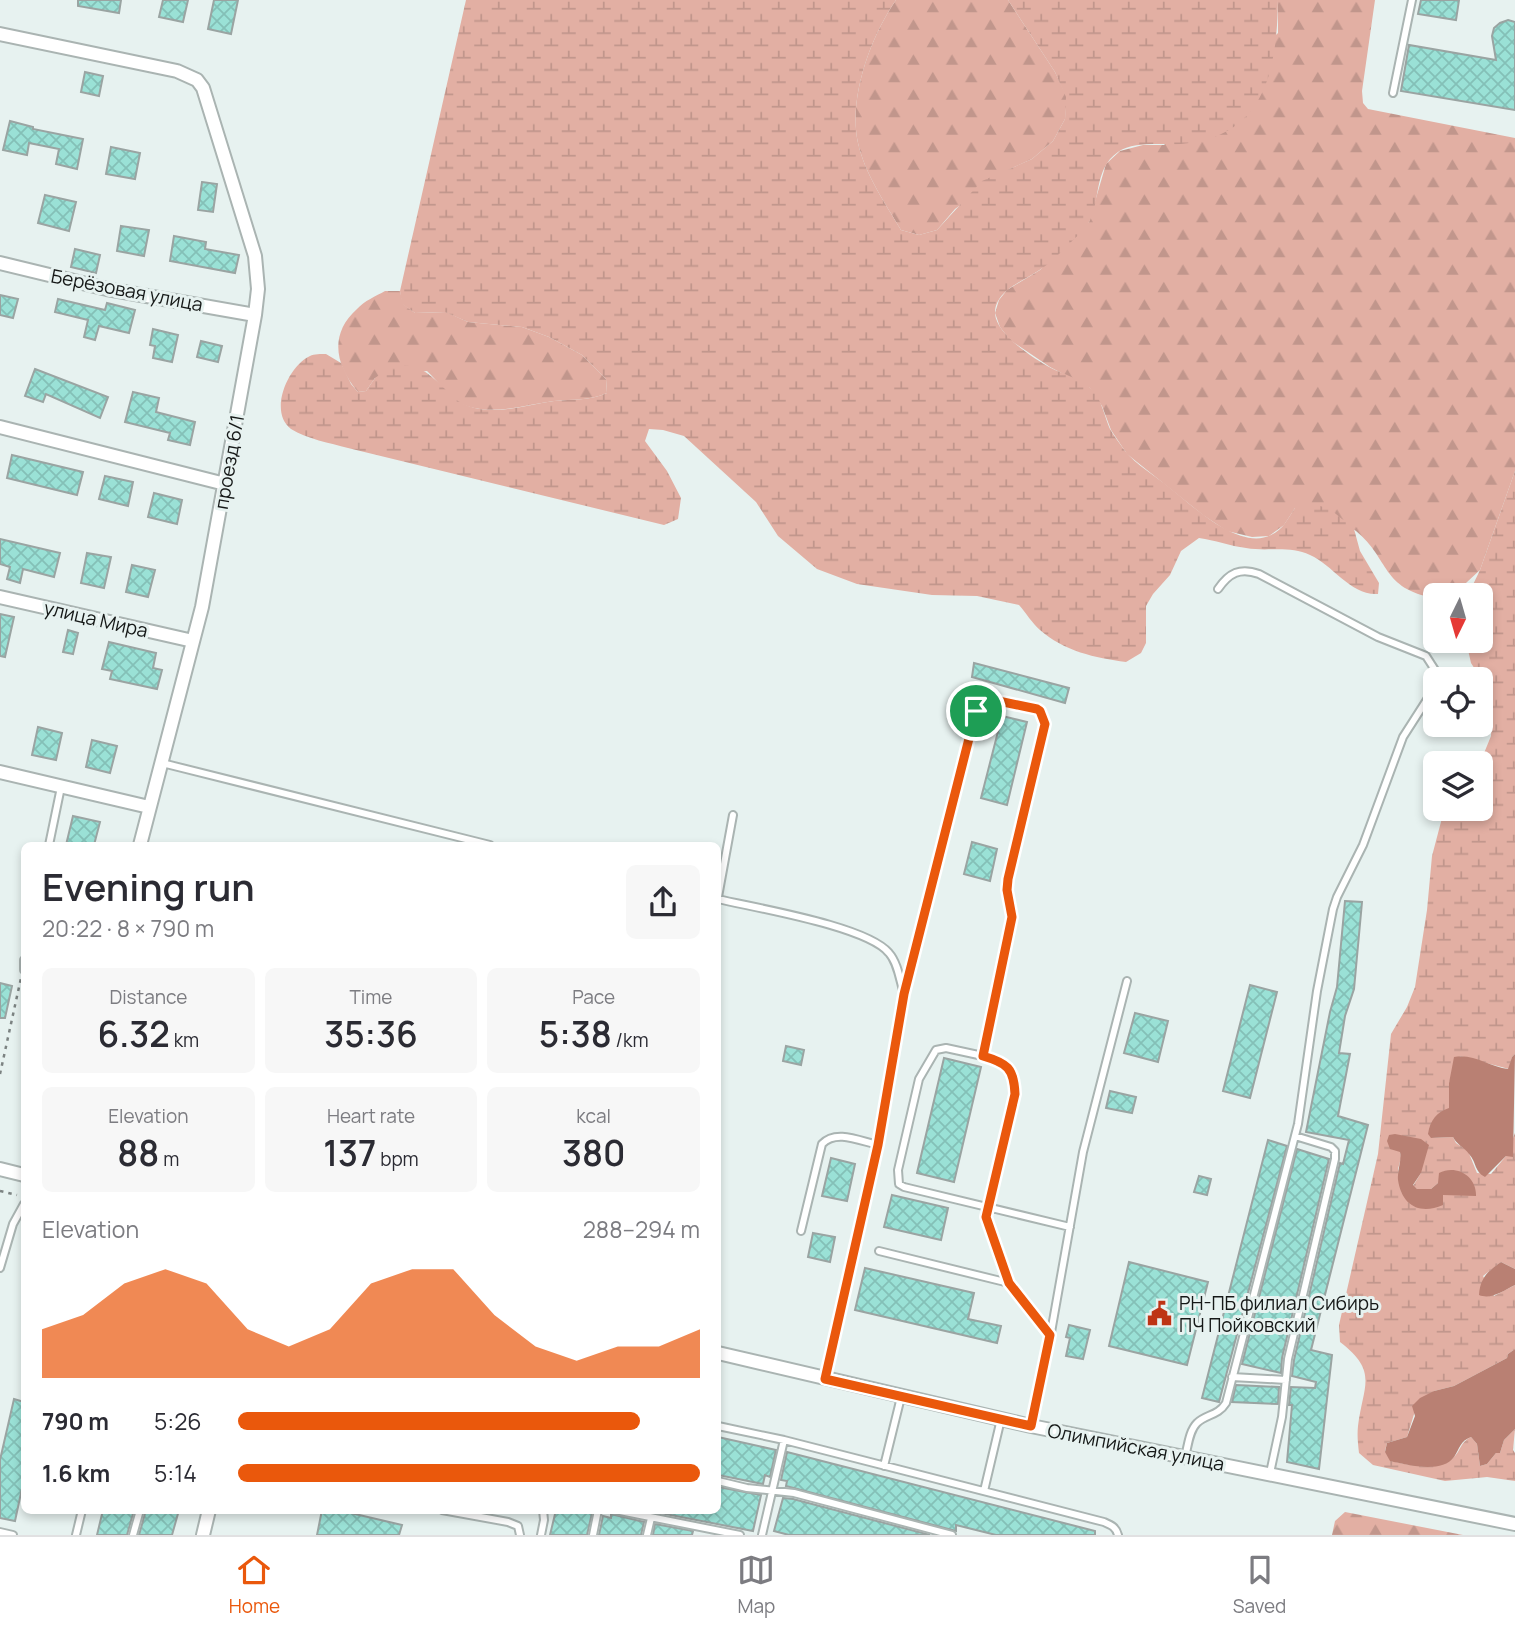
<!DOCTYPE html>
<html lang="en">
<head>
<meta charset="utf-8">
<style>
	body { margin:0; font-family:Manrope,sans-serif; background:#f7f7f7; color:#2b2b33; height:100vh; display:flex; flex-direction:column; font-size:26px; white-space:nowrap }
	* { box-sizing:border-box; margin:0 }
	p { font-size:23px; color:#7c7c81 }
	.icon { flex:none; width:38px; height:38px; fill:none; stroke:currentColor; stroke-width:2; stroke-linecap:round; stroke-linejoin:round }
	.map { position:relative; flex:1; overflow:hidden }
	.details { position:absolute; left:21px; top:842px; width:700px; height:672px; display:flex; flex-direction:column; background:#fff; border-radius:10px; box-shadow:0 4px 10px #0003 }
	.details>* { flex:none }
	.needle { width:46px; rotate:185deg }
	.fabs { position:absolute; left:1423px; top:583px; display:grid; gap:14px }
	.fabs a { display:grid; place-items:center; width:70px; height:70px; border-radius:10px; background:#fff; box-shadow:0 4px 10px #0003; font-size:35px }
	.pin { position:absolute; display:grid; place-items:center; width:60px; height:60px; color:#fff; margin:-30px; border:4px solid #fff; border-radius:50%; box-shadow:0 2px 7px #0007 }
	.round { display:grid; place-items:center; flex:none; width:74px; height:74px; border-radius:10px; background:#f7f7f7 }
	.summary { display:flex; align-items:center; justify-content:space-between; height:119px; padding:0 21px }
	h1 { font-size:38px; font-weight:600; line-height:52px }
	.metrics { display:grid; grid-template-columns:repeat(3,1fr); gap:10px; height:119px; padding:7px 21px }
	.metrics div { display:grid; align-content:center; border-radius:10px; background:#f7f7f7; text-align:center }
	.metrics b { font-size:35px; font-weight:600 }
	.metrics small { font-size:19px; font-weight:400 }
	.metrics p { font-size:19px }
	.chart { height:196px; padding:14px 21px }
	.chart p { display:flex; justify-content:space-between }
	.chart svg { width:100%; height:126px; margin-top:7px; fill:#ea580c; opacity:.7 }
	ul { padding:0 21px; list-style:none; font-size:23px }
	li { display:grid; grid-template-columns:112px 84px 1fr; align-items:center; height:52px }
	li i { height:18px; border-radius:9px; background:#ea580c }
	.dock { display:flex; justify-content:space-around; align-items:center; height:98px; border-top:2px solid #e1e1e2; background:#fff; font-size:19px; color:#7c7c81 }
	.dock a { display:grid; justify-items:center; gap:4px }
	.dock .selected { color:#ea580c }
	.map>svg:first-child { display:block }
	.forest { fill:url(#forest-firs) }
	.wetland { fill:url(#wetland-marsh); fill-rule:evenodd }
	.water { fill:#b98073 }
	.building { fill:url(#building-cross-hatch); stroke:#9aa4a2; stroke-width:2 }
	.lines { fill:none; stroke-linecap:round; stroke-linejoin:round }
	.lane-casing { stroke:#aab4b2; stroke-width:10 }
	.street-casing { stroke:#aab4b2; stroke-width:16 }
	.path { stroke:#7c8382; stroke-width:2.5; stroke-dasharray:3.5 5; stroke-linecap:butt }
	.lane { stroke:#fff; stroke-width:6 }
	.street { stroke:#fff; stroke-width:12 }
	.route-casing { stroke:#fff; stroke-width:14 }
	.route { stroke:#ea580c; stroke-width:9 }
	.labels { text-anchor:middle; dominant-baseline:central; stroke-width:6; stroke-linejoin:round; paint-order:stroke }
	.street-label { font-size:19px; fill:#151817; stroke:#e7f2f0 }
	.poi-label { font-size:19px; fill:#151817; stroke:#e7f2f0; text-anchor:start }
</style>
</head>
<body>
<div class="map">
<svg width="1515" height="1535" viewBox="0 0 1515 1535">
	<defs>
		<pattern id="forest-firs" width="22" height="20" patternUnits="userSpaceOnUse" patternTransform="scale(1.75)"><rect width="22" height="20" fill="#e2afa3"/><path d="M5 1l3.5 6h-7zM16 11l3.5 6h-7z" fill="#c1968c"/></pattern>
		<pattern id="wetland-marsh" width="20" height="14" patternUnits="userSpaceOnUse" patternTransform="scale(1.75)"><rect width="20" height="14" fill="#e2afa3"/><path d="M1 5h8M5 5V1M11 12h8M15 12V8" fill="none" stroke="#c1968c"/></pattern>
		<pattern id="building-cross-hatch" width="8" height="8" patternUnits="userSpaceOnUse" patternTransform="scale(1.75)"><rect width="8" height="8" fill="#9ae1d6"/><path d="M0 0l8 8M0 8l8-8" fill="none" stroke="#84c0b7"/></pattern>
	</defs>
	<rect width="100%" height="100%" fill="#e7f2f0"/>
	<!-- forest -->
	<path class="forest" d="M896,0H1008L1055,72L1067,97L1065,119L1053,141L1032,159L1010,169L955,209L937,230L919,235L901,230C885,203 865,174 858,143C848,98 871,36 896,0Z
		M1278,0H1375L1362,91L1363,103L1368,109L1515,138V471L1480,570L1453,595H1435V598C1381,589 1390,559 1356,531C1343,520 1311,513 1295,508L1284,525L1269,536L1252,537L1227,531L1203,515L1127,454L1111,430L1102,406L1090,388L1050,367L1010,340L1000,327L995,313L999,300L1007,290L1040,270L1089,222L1106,164L1120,151L1143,145H1164L1278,33Z
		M385,291H400L403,304L415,313L446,312L468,322L522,327L549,337L582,355L606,379L607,393C590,401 572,399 554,401C524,405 487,418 458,402C447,395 437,380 427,371L375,378L366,391L358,392C335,365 329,334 357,309C364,301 376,296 385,291Z
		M1345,1512L1463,1535H1332L1335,1521Z"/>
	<!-- wetland -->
	<path class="wetland" d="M466,0H896C871,36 848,98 858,143C865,174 885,203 901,230L919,235L937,230L982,181L1032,159L1053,141L1065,119L1066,97L1055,72L1008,0H1278C1277,70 1265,137 1181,144C1162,145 1134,141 1118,152C1093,169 1101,203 1088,224C1083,231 1076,237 1070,243C1060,253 1050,264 1038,271C1023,281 994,291 995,314C997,335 1034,359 1051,368C1063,374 1078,378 1089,387C1101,396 1104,415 1110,429C1114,436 1120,444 1125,451C1136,465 1156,476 1170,488C1193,506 1239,551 1271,535C1283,530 1288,518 1295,508L1310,503L1330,509L1354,529L1360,551L1379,583L1378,594C1351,596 1333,565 1310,555C1289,545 1268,552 1246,548C1230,546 1215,540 1199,538L1181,551L1170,575L1153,594L1146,606V643L1141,653L1126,662C1095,658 1064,651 1040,630C1032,623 1026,613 1019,605L977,596L932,595L857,584L817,569L778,536L756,502L684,436L663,430L649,429L645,441L667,471L681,498L678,519L664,525L348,448C330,443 307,439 291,429C268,412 288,366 310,356C314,354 321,354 326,354L341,363L351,384L358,392L366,391L375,378L395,364C421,366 428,372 446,390C450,393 454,399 458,401C487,419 524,405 554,401C572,399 590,401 607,393L606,379L582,355L549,337L522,327L468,322L445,312L415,313L402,304L400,291Z
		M1515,471V1054L1512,1057L1509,1069L1460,1056L1449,1083L1450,1108L1431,1138L1453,1137L1456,1143L1468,1151L1477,1173L1491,1174L1506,1156L1515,1133V1269L1501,1262L1483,1276L1494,1296L1515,1285V1349L1508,1354L1507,1358L1454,1386L1434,1391L1415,1411L1407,1437L1387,1443L1385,1451L1391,1461C1409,1465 1437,1472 1453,1458C1461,1451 1460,1442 1471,1437L1477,1444L1480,1466L1487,1464L1496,1453H1500L1504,1440L1515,1429L1513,1450L1515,1453V1481L1487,1477L1445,1481L1373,1465L1359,1453C1358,1444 1357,1435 1358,1426C1363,1385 1379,1372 1340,1342L1339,1325L1378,1154L1391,1034L1407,1007L1415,987L1427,910L1432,856L1442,818L1450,809L1480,808V763L1491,736L1492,713L1487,688L1471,663L1466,641L1480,640V595H1468L1480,570ZM1400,1152L1421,1173L1413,1186L1417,1189H1431L1438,1183L1450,1195L1402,1193L1398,1169L1401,1158Z"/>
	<!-- water -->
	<path class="water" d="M1515,1054L1513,1157L1506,1156L1485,1177C1474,1171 1477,1163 1469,1154C1464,1147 1457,1145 1453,1137L1431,1138L1428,1134C1430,1120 1437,1112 1449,1108V1083L1454,1057C1473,1053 1490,1067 1508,1069L1512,1057Z
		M1395,1134L1421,1139L1429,1145L1421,1173L1413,1185L1417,1189H1431L1438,1183L1439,1173C1456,1164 1477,1176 1476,1196L1443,1195V1205C1420,1215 1402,1206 1398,1180C1397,1170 1402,1161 1400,1152L1390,1149L1387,1141L1389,1135Z
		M1501,1262L1515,1269V1285C1503,1291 1491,1300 1479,1295C1480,1278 1488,1271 1501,1262Z
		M1515,1349V1429L1504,1440L1500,1453H1496L1487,1464L1480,1466L1477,1444L1471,1437C1460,1441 1460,1448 1454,1457C1442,1474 1407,1465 1390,1461L1385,1452L1387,1443L1407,1437L1415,1416L1412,1406L1420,1398L1434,1391L1454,1386L1507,1358L1508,1354Z"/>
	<!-- building -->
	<path class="building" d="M78,0H121L119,13L78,6Z
		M163,0H188L183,22L159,17Z
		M214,0H238L231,34L208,29Z
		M1421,0H1459L1456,20L1418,14Z
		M1508,20L1515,22V110L1401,91L1409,45L1496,60L1492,36L1494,28L1500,23Z
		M85,72L103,76L99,96L81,92Z
		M10,121L33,127V129L83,139L77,169L56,164L59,149L29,143L27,155L3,150Z
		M111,147L140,153L135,179L106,174Z
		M202,182L217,184L213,212L198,210Z
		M45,195L76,202L69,231L38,223Z
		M121,226L149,230L144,256L117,251Z
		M174,236L206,242L205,249L239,255L235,273L170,261Z
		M75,249L100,255L96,273L71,267Z
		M0,295L18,299L13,318L0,315Z
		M58,299L105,310L107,303L135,310L129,333L99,326L95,340L84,337L88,320L55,312Z
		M153,329L178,335L172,362L153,358L155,346L150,345Z
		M201,341L222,346L218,362L197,357Z
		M35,369L108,397L100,418L46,394L43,402L25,396Z
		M133,392L159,398L156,412L195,422L190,445L168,440L170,433L125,422Z
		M12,455L83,472L77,495L7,478Z
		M105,476L133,482L128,506L99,499Z
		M154,493L182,500L177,524L148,517Z
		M0,539L60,553L54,577L23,569L20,583L7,579L10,567L0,564Z
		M87,553L111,557L104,588L81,583Z
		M132,565L155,570L148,597L126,592Z
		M0,614L14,617L5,657L0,656Z
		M68,630L78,633L73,654L63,652Z
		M109,642L156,653L153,668L162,670L157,689L110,679L112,671L102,669Z
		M974,663L1069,688L1065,703L972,677Z
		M1002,716L1027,722L1007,805L981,798Z
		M38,727L62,733L56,760L32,755Z
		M92,740L117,746L110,773L86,767Z
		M73,816L100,822L94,845H66Z
		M972,842L997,849L990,881L964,874Z
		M1345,901L1362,902L1354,989L1345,1016L1339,1053L1350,1054L1338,1116L1368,1125L1311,1350L1332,1355L1319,1469L1287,1462L1292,1405H1289L1291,1387L1315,1388L1316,1382L1292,1376L1294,1360L1340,1163L1343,1164L1349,1140L1306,1132L1330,1012L1337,987Z
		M0,983L12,986L5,1018H0Z
		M1250,985L1277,992L1250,1098L1223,1091Z
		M1135,1013L1168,1021L1158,1062L1124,1053Z
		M786,1046L804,1050L801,1065L783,1061Z
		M944,1058L981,1067L954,1182L917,1173Z
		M1110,1091L1136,1097L1132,1113L1106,1108Z
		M1268,1140L1287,1146L1219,1402L1202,1398Z
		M1297,1149L1329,1159L1282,1358L1281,1373L1242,1364Z
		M831,1158L855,1164L847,1201L822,1196Z
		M1199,1176L1211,1179L1207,1195L1194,1192Z
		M892,1195L948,1208L941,1240L884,1227Z
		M813,1233L835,1237L830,1262L808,1257Z
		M1129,1262L1208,1282L1187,1365L1109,1346Z
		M865,1268L974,1293L968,1319L1001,1326L997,1343L855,1310Z
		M1069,1325L1090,1330L1083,1359L1066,1356L1070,1338L1066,1337Z
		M1236,1385L1279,1387L1278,1404L1232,1402Z
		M14,1399L24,1402V1479L15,1521L0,1518V1460Z
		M718,1437L776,1450L770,1477L765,1475L763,1484L718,1475Z
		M787,1452L1095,1531V1535H996L956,1525V1531L786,1486L787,1481L781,1480Z
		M718,1487L761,1495L753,1531L645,1510H718Z
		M783,1498L793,1499L930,1535H789L774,1531Z
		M103,1510H134L127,1535H97Z
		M146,1510H179L172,1535H139Z
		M322,1510H338L402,1525L399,1535H317Z
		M556,1510H577L592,1513L587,1535H550Z
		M611,1514L644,1522L641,1535H599L603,1516L611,1518Z
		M655,1524L693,1531L692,1535H653Z"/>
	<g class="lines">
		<defs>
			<path id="lane" d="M1393,93L1412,0
				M1218,589C1229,573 1240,567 1259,574L1378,637L1426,656L1435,670V679
				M162,763L490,845
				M49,845L61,787
				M718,897L733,815
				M718,899C755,908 867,926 889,953C898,963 900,981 904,994
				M24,960V970
				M983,1056L946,1048L936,1050L919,1079L898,1170L899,1184L904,1187L1070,1227
				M801,1231L822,1144C836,1129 860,1141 878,1145
				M879,1251L1009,1283
				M0,1268L13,1224L24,1204
				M1232,1377L1286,1380
				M825,1379L878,1145L904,994L976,711L980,704L989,699L1037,709L1040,711L1045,724L1008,879L1007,890L1012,917L983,1056C1007,1062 1014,1069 1015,1094L986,1217L1009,1283L1050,1335
				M718,1426L784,1440L1104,1522C1111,1525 1116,1527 1118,1535
				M1031,1426L1047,1355L1083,1152L1127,981
				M1185,1457C1188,1446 1189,1431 1197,1423C1206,1414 1218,1416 1226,1403L1298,1124L1317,991L1333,909L1337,897L1363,845L1403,737L1428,698L1435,680
				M884,1466L901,1397
				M1270,1473L1282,1417L1288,1359L1335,1159V1151L1331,1147L1295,1136
				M718,1481L747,1488L794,1493L952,1535
				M984,1491L1001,1419
				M442,1510L508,1522L518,1526L520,1535
				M615,1510L740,1535
				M0,1532L13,1535
				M76,1535L82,1510
				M133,1535L140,1510
				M541,1535L544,1520L543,1510
				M593,1535L598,1510
				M647,1535L651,1518
				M762,1535L784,1440"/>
			<path id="street" d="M0,34L177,71L197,80L203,88L255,256L258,289L255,315L202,607L140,845
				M0,263L107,289L255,315
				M0,427L225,484
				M0,597L193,641
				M0,772L149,807
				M0,1169L24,1175
				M718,1353L1031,1426L1515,1524
				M203,1535L209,1510"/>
		</defs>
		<!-- lane casing -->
		<use href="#lane" class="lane-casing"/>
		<!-- street casing -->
		<use href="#street" class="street-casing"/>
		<!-- path -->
		<path class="path" d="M0,1074L21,978
			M0,1191L17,1195"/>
		<!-- lane -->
		<use href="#lane" class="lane"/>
		<!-- street -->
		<use href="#street" class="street"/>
	</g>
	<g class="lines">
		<defs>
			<path id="route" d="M989,699L1037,709L1040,711L1045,724L1008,879L1007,890L1012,917L983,1056C1007,1063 1014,1068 1015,1094L986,1217L1009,1283L1050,1335L1031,1426L825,1379L878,1145L904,994L976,711L980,704Z"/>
		</defs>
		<!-- route casing -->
		<use href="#route" class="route-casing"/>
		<!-- route -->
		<use href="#route" class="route"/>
	</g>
	<!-- icons -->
	<defs>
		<symbol id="civic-bare" viewBox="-9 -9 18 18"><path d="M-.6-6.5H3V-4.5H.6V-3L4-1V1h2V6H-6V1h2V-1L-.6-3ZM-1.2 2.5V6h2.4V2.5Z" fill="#be3415" stroke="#e7f2f0" stroke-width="2.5" paint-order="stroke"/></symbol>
	</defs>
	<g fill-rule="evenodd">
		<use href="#civic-bare" x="1142" y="1296" width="35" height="35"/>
	</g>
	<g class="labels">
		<!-- street labels -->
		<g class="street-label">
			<text transform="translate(127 290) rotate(11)">Берёзовая улица</text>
			<text transform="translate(229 462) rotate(-80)">проезд 6/1</text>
			<text transform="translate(96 619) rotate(13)">улица Мира</text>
			<text transform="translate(1136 1447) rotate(11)">Олимпийская улица</text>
		</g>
		<!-- poi labels -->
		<g class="poi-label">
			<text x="1179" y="1303">РН-ПБ филиал Сибирь<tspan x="1179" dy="22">ПЧ Пойковский</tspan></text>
		</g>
	</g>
</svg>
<div class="fabs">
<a><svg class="needle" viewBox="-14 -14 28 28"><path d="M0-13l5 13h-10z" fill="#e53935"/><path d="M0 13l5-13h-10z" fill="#7c7c81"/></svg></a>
<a><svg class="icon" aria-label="locate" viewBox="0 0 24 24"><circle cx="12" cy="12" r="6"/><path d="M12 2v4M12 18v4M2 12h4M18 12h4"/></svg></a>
<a><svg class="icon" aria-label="layers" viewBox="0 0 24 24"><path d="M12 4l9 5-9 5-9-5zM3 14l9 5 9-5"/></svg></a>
</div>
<div class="pin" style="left:976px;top:711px;background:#1e9e55"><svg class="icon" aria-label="arrive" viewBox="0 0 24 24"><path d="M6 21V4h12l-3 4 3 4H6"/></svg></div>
<section class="details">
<div class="summary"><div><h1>Evening run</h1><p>20:22 · 8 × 790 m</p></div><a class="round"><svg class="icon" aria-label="share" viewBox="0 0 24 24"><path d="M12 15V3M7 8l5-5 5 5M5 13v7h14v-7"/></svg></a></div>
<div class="metrics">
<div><p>Distance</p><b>6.32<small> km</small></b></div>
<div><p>Time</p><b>35:36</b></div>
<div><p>Pace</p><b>5:38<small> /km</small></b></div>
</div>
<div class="metrics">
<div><p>Elevation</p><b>88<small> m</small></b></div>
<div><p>Heart rate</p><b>137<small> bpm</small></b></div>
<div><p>kcal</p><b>380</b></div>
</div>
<div class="chart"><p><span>Elevation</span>288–294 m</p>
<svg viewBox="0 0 160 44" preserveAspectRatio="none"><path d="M0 44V27L10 22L20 11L30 6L40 11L50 27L60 33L70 27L80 11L90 6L100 6L110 22L120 33L130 38L140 33L150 33L160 27V44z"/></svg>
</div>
<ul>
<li><b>790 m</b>5:26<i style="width:87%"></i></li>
<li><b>1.6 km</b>5:14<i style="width:100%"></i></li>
</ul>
</section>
</div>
<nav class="dock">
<a class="selected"><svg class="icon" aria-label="home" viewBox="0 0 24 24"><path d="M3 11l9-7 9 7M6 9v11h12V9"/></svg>Home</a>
<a><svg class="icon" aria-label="map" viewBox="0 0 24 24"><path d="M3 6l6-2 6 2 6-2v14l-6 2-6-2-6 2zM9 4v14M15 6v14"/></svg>Map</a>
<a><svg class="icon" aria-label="saved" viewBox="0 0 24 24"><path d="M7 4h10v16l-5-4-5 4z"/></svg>Saved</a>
</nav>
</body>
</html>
